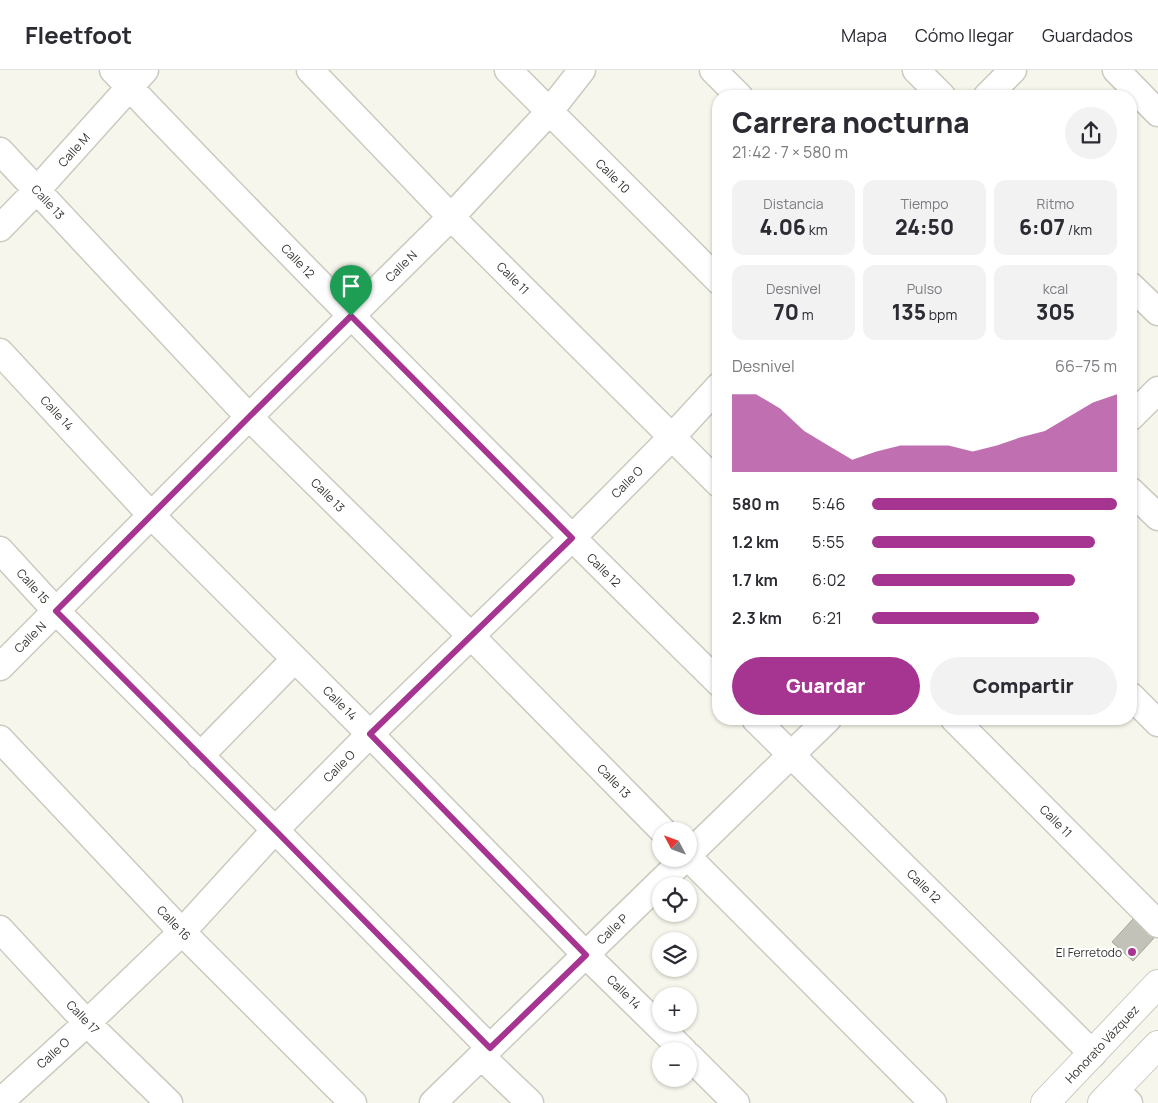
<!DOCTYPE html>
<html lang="es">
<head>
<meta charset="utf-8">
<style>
	body { margin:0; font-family:Manrope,sans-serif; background:#f2f2f3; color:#2b2b33; height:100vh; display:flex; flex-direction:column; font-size:19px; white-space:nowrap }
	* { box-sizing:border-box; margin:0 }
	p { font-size:16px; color:#7c7c81 }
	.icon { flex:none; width:28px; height:28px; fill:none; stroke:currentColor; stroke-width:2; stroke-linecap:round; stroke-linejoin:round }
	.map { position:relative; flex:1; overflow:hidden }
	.sheet { position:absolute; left:712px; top:20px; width:425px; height:635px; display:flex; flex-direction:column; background:#fff; border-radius:20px; box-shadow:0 1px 4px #0004 }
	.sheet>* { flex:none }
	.needle { width:32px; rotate:311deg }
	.tools { position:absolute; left:652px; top:752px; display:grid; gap:10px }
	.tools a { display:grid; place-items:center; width:45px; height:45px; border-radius:50%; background:#fff; box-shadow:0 1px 4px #0004; font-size:25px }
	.pin { position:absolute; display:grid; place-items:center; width:42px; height:42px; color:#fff; margin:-51px -21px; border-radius:50% 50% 50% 0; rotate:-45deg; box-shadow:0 0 5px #0007 }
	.pin .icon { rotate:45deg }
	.round { display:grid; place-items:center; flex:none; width:52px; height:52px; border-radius:26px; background:#f2f2f3 }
	.overview { display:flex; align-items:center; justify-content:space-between; height:85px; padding:0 20px }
	h1 { font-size:28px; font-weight:800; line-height:38px }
	.figures { display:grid; grid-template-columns:repeat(3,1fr); gap:8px; height:85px; padding:5px 20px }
	.figures div { display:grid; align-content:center; border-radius:12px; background:#f2f2f3; text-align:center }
	.figures b { font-size:21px; font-weight:800 }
	.figures small { font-size:14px; font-weight:400 }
	.figures p { font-size:14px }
	.chart { height:140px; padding:10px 20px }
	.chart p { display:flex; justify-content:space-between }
	.chart svg { width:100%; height:90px; margin-top:5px; fill:#a63591; opacity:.7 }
	.button { display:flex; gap:10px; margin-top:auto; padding:10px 20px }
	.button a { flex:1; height:58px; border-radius:30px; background:#a63591; color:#fff; font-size:20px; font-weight:800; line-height:58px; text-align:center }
	.button a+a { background:#f2f2f3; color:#2b2b33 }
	ul { padding:0 20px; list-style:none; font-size:16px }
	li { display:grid; grid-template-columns:80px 60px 1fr; align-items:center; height:38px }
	li i { height:12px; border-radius:6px; background:#a63591 }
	header { display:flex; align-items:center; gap:30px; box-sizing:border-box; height:70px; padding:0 25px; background:#fff; border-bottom:1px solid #e1e1e2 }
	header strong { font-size:24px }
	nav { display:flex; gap:28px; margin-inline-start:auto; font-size:18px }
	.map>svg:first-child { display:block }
	.building { fill:#c2c2b8; stroke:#a6a69d }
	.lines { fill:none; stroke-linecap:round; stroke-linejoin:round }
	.street-casing { stroke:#cacac0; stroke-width:29 }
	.secondary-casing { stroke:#cacac0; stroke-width:30 }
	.street { stroke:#fff; stroke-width:26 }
	.secondary { stroke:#fff; stroke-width:28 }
	.route-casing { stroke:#fff; stroke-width:10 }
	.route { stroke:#a63591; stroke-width:6 }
	.poi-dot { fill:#a63591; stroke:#fff; stroke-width:2 }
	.labels { text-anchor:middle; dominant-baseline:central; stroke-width:4; stroke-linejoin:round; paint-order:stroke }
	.street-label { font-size:12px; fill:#353531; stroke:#fff }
	.poi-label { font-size:12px; fill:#353531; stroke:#fff; text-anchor:end }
</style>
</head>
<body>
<header>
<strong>Fleetfoot</strong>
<nav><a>Mapa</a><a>Cómo llegar</a><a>Guardados</a></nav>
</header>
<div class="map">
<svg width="1158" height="1033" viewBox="0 0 1158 1033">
	<rect width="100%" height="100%" fill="#f7f6ec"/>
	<!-- building -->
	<path class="building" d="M1133,849L1154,868L1133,891L1112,872Z"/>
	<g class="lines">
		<defs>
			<path id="street" d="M113,0C311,208 514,411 719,613
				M310,0L451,147L719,414
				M508,0L719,211
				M713,0L739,26
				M916,0L942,26
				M1116,0L1158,43
				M987,26L1013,0
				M0,81L249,347L471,566L663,761
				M0,158L37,120L145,0
				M1131,216L1158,242
				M0,282L151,445L370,664L586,885L684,981
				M1131,347L1158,320
				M1131,421L1158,447
				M0,480L56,541L275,760L490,978
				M0,597L249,347L451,147L549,42L582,0
				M1131,626L1158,653
				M755,649L1093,984
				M954,649L1158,854
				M0,669L182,862L353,1033
				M200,686L295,589
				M689,784L828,649
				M689,788L933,1033
				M0,859L87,953L169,1033
				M481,986L530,1033
				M689,986L736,1033
				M1115,1020L1129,1033
				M0,1032L87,953L182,862L275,760L370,664L572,468L672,367L719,316
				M433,1033L684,789"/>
			<path id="secondary" d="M1045,1033L1158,914
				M1102,1033L1158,975"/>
		</defs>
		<!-- street casing -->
		<use href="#street" class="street-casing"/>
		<!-- secondary casing -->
		<use href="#secondary" class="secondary-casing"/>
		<!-- street -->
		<use href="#street" class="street"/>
		<!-- secondary -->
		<use href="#secondary" class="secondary"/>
	</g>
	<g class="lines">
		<defs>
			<path id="route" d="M351,246L572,468L370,664L586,885L490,978L275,760L56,541L249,347Z"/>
		</defs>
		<!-- route casing -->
		<use href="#route" class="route-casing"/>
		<!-- route -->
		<use href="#route" class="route"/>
	</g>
	<!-- markers -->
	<circle class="poi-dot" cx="1132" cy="882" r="5"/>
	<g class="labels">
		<!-- street labels -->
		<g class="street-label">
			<text transform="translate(74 80) rotate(-48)">Calle M</text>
			<text transform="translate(613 106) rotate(45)">Calle 10</text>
			<text transform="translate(48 132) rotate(47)">Calle 13</text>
			<text transform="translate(298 191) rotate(46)">Calle 12</text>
			<text transform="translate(401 196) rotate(-45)">Calle N</text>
			<text transform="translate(513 208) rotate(45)">Calle 11</text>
			<text transform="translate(57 343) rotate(47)">Calle 14</text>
			<text transform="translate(627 412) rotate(-45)">Calle O</text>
			<text transform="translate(328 425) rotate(45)">Calle 13</text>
			<text transform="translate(604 500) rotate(45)">Calle 12</text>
			<text transform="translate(33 516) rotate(48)">Calle 15</text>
			<text transform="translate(30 567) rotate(-45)">Calle N</text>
			<text transform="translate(340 633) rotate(45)">Calle 14</text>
			<text transform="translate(339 696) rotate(-45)">Calle O</text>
			<text transform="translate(614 711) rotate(46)">Calle 13</text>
			<text transform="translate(1056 751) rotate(45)">Calle 11</text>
			<text transform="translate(924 816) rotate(45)">Calle 12</text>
			<text transform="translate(174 853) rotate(46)">Calle 16</text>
			<text transform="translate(612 859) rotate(-44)">Calle P</text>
			<text transform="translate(624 922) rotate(45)">Calle 14</text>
			<text transform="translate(83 947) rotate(46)">Calle 17</text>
			<text transform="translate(1102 974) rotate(-47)">Honorato Vázquez</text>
			<text transform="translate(53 983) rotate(-42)">Calle O</text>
		</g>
		<!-- poi labels -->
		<g class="poi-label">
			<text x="1122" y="882">El Ferretodo</text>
		</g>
	</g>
</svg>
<div class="tools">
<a><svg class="needle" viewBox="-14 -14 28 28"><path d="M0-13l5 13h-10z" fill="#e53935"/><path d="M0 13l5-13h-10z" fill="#7c7c81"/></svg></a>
<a><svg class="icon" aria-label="locate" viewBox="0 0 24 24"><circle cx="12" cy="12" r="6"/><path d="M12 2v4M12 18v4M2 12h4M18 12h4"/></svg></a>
<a><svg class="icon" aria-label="layers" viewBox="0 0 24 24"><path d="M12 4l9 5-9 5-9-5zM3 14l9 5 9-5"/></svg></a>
<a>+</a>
<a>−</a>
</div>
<div class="pin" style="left:351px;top:246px;background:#1e9e55"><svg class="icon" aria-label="arrive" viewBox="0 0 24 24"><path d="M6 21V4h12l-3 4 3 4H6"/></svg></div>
<section class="sheet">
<div class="overview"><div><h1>Carrera nocturna</h1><p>21:42 · 7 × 580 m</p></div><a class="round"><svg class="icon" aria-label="share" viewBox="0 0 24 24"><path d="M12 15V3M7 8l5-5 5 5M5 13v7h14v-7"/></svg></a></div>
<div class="figures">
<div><p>Distancia</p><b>4.06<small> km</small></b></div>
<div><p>Tiempo</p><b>24:50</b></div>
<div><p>Ritmo</p><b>6:07<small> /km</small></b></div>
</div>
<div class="figures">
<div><p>Desnivel</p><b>70<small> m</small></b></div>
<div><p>Pulso</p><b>135<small> bpm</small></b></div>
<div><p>kcal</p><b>305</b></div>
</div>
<div class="chart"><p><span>Desnivel</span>66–75 m</p>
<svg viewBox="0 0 160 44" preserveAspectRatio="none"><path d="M0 44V6L10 6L20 13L30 24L40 31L50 38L60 34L70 31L80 31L90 31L100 34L110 31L120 27L130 24L140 17L150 10L160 6V44z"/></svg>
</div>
<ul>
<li><b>580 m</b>5:46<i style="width:100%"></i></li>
<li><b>1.2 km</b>5:55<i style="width:91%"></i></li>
<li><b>1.7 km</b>6:02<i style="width:83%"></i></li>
<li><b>2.3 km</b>6:21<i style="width:68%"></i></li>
</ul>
<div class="button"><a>Guardar</a><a>Compartir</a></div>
</section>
</div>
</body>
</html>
